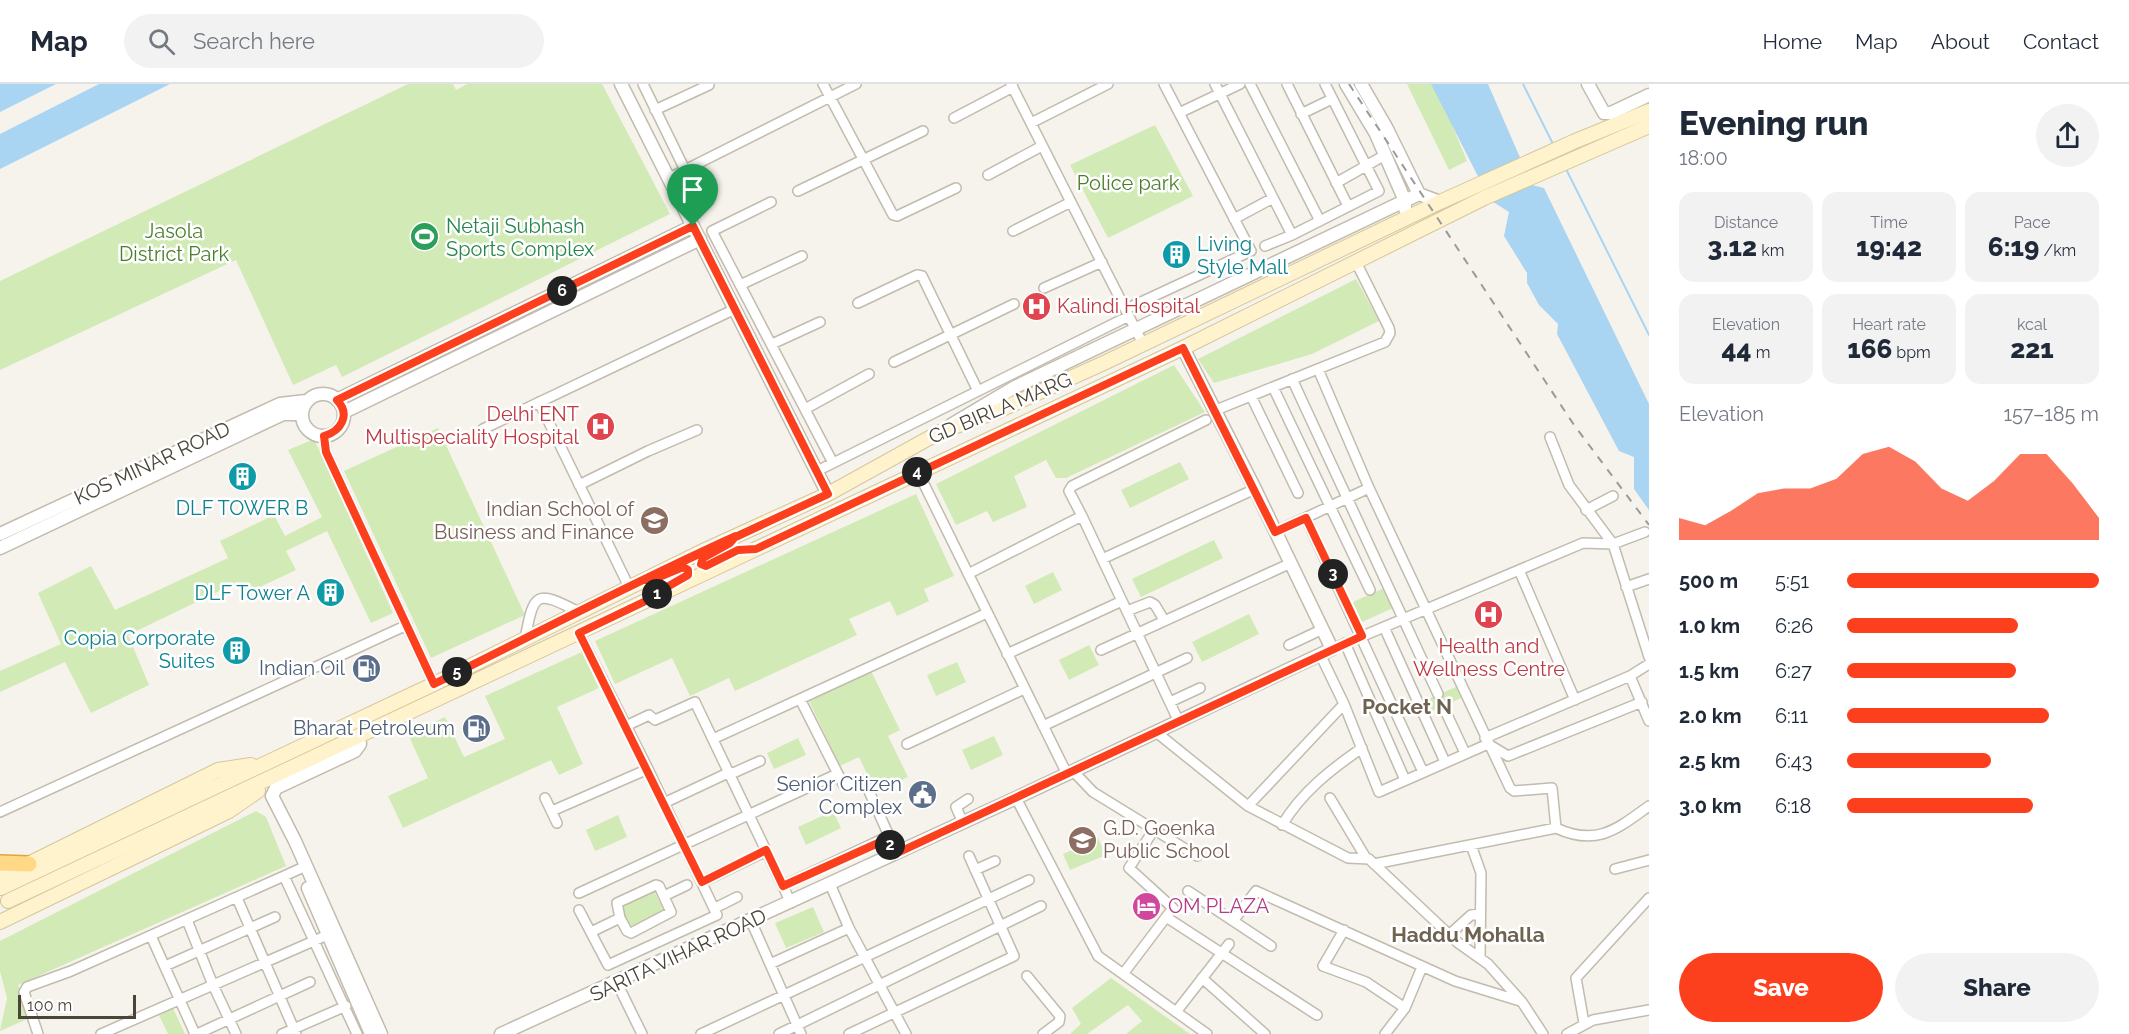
<!DOCTYPE html>
<html lang="en">
<head>
<meta charset="utf-8">
<style>
	body { margin:0; font-family:Raleway,sans-serif; background:#f2f2f3; color:#1f2937; height:100vh; display:flex; flex-direction:column; font-size:22px; white-space:nowrap }
	* { box-sizing:border-box; margin:0 }
	p { font-size:20px; color:#747a83 }
	.icon { flex:none; width:33px; height:33px; fill:none; stroke:currentColor; stroke-width:2; stroke-linecap:round; stroke-linejoin:round }
	.map { position:relative; flex:1; overflow:hidden }
	.drawer { display:flex; flex-direction:column; background:#fff; width:480px }
	.drawer>* { flex:none }
	.scale { position:absolute; left:18px; bottom:15px; width:118px; box-sizing:border-box; padding-left:6px; border:3px solid #4b4439; border-top:0; font-size:16px; line-height:21px; white-space:nowrap; color:#4b4439; -webkit-text-stroke:4px #fff; paint-order:stroke }
	.pin { position:absolute; display:grid; place-items:center; width:51px; height:51px; color:#fff; margin:-62px -26px; border-radius:50% 50% 50% 0; rotate:-45deg; box-shadow:0 0 6px #0007 }
	.pin .icon { rotate:45deg }
	.km { position:absolute; width:30px; height:30px; margin:-15px; border-radius:50%; background:#222; color:#fff; font-size:16px; line-height:30px; text-align:center }
	.round { display:grid; place-items:center; flex:none; width:63px; height:63px; border-radius:32px; background:#f2f2f3 }
	.head { display:flex; align-items:center; justify-content:space-between; height:102px; padding:0 30px }
	h1 { font-size:33px; font-weight:800; line-height:45px }
	.stats { display:grid; grid-template-columns:repeat(3,1fr); gap:9px; height:102px; padding:6px 30px }
	.stats div { display:grid; align-content:center; border-radius:15px; background:#f2f2f3; text-align:center }
	.stats b { font-size:26px; font-weight:800 }
	.stats small { font-size:16px; font-weight:400 }
	.stats p { font-size:16px }
	.chart { height:168px; padding:12px 30px }
	.chart p { display:flex; justify-content:space-between }
	.chart svg { width:100%; height:108px; margin-top:6px; fill:#fc3f1d; opacity:.7 }
	.primary-button { display:flex; gap:12px; margin-top:auto; padding:12px 30px }
	.primary-button a { flex:1; height:69px; border-radius:36px; background:#fc3f1d; color:#fff; font-size:24px; font-weight:800; line-height:69px; text-align:center }
	.primary-button a+a { background:#f2f2f3; color:#1f2937 }
	ul { padding:0 30px; list-style:none; font-size:20px }
	li { display:grid; grid-template-columns:96px 72px 1fr; align-items:center; height:45px }
	li i { height:15px; border-radius:8px; background:#fc3f1d }
	header { display:flex; align-items:center; gap:36px; box-sizing:border-box; height:84px; padding:0 30px; background:#fff; border-bottom:2px solid #e0e1e3 }
	header strong { font-size:28px }
	nav { display:flex; gap:33px; margin-inline-start:auto; font-size:21px }
	.search { width:420px; height:54px; background:#f2f2f3; display:flex; align-items:center; gap:15px; box-sizing:border-box; padding:0 21px; border-radius:33px; color:#747a83; font-size:22px }
	main { display:flex; flex:1; min-height:0 }
	.map>svg:first-child { display:block }
	.green { fill:#d2eab5 }
	.water { fill:#a9d4f2 }
	.lines { fill:none; stroke-linecap:round; stroke-linejoin:round }
	.stream { stroke:#a9d4f2; stroke-width:2 }
	.minor-casing { stroke:#c2bbae; stroke-width:12 }
	.tertiary-casing { stroke:#c2bbae; stroke-width:15 }
	.secondary-casing { stroke:#d6c79b; stroke-width:16 }
	.trunk-casing { stroke:#e0a43c; stroke-width:18 }
	.minor { stroke:#fff; stroke-width:9 }
	.tertiary { stroke:#fff; stroke-width:12 }
	.secondary { stroke:#fff3cd; stroke-width:14 }
	.trunk { stroke:#ffd985; stroke-width:15 }
	.rail { stroke:#9a9a9a; stroke-width:2; stroke-dasharray:8 8; stroke-linecap:butt }
	.route-casing { stroke:#fff; stroke-width:12 }
	.route { stroke:#fc3f1d; stroke-width:8 }
	.labels { text-anchor:middle; dominant-baseline:central; stroke-width:5; stroke-linejoin:round; paint-order:stroke }
	.park-label { font-size:20px; fill:#4a7f2a; stroke:#fff }
	.leisure-label { font-size:20px; fill:#27864d; stroke:#fff; text-anchor:start }
	.culture-label { font-size:20px; fill:#0d838f; stroke:#fff; text-anchor:end }
	.health-label { font-size:20px; fill:#be3a42; stroke:#fff; text-anchor:start }
	.street-label { font-size:20px; fill:#4b4439; stroke:#fff }
	.education-label { font-size:20px; fill:#785e54; stroke:#fff; text-anchor:end }
	.service-label { font-size:20px; fill:#4e5e75; stroke:#fff; text-anchor:end }
	.hotel-label { font-size:20px; fill:#b23c85; stroke:#fff; text-anchor:start }
	.neighbourhood-label { font-size:21px; font-weight:bold; fill:#6e6250; stroke:#fff }
</style>
</head>
<body>
<header>
<strong>Map</strong>
<div class="search"><svg class="icon" aria-label="search" viewBox="0 0 24 24"><circle cx="10" cy="10" r="6"/><path d="M15 15l6 6"/></svg>Search here</div>
<nav><a>Home</a><a>Map</a><a>About</a><a>Contact</a></nav>
</header>
<main>
<div class="map">
<svg width="1649" height="950" viewBox="0 0 1649 950">
	<rect width="100%" height="100%" fill="#f6f3ec"/>
	<!-- green -->
	<path class="green" d="M408,0H453L456,6L467,0H602L670,130L342,293L336,281L293,301L236,176L0,286V197Z
		M1407,0H1435L1467,77L1449,86Z
		M1155,41L1193,112L1108,154L1070,81Z
		M1356,195L1379,237L1312,270L1214,299L1198,275Z
		M1174,281L1205,328L1066,394H1056L1046,376L1014,392L1027,423L993,438L987,427L956,441L936,400Z
		M438,344L525,531L431,574L344,387Z
		M314,355L393,529L371,539L327,447L286,467L296,486L245,510L238,498L128,551L149,601L91,629L65,578L0,608V587L61,560L38,509L91,482L115,526L228,474L220,457L274,431L285,452L322,433L288,366Z
		M1180,378L1189,395L1130,424L1121,406Z
		M916,410L954,492L924,505L929,517L897,532L890,517L849,535L857,551L735,607L729,594L690,612L672,574L615,600L595,557Z
		M1214,456L1223,474L1141,513L1132,495Z
		M1053,488L1062,506L1034,520L1025,502Z
		M1384,504L1393,524L1362,538L1353,518Z
		M1249,530L1259,550L1202,578L1192,558Z
		M1089,561L1099,581L1069,596L1059,576Z
		M582,568L599,604L557,623L583,680L559,691L551,676L403,744L388,712L428,694L408,650L445,633L464,673L505,655L485,612Z
		M957,578L966,598L936,612L927,591Z
		M871,587L900,646L888,652L908,693L876,709L859,673L840,682L809,617Z
		M1456,603L1461,614L1426,630L1421,618Z
		M994,652L1003,671L971,686L962,666Z
		M798,654L806,671L774,685L767,669Z
		M256,727L266,733L286,782L18,901L32,933L0,947L7,914L0,887V857Z
		M833,727L841,744L806,761L798,743Z
		M618,731L627,753L595,767L586,746Z
		M1098,754L1106,771L1070,786L1063,770Z
		M654,807L664,827L629,843L619,823Z
		M813,823L824,848L786,864L775,839Z
		M1111,894L1190,950H1126L1142,937L1128,921L1087,950H1070L1081,940L1072,924Z
		M173,924L185,950H168L159,931Z"/>
	<!-- water -->
	<path class="water" d="M0,0H56L0,28Z
		M99,0H170L0,85V50Z
		M1431,0H1488L1532,101L1544,104L1649,320V426L1634,405V373L1619,367L1557,250L1558,240L1539,221L1527,199V189L1504,152L1509,128L1490,116Z"/>
	<g class="lines">
		<!-- stream -->
		<path class="stream" d="M1523,0L1554,62
			M1565,83L1649,251"/>
		<defs>
			<path id="minor" d="M643,0L685,86
				M823,0L893,131L897,132L956,104
				M1011,0L1143,260
				M1215,0L1292,151
				M1250,0L1320,137
				M1287,0L1348,122
				M655,26L709,1
				M1179,29L1240,0
				M1301,30L1332,15
				M954,34L1013,3
				M1031,39L1108,0
				M988,91L1042,62
				M669,94L856,0
				M1336,99L1385,71
				M798,107L923,47
				M771,118L712,147L833,379
				M1234,135L1273,114
				M1013,147L1071,118
				M1265,162L1292,151L1379,107L1325,0
				M740,201L802,172
				M1044,204L1102,178
				M858,219L917,191L922,192L978,307
				M1126,225L1251,167L1164,0
				M772,260L820,238
				M894,278L1014,220
				M1318,285L1369,404L1510,704L1514,707L1552,704L1556,744C1597,763 1617,745 1649,722
				M1292,295L1438,610
				M1273,303L1370,506
				M1251,312L1298,409
				M539,318L629,503
				M805,325L869,290
				M1216,326L1385,258L1390,249L1389,244L1356,178
				M483,345L735,225
				M324,352L326,368L434,600
				M1550,353L1569,401L1613,460L1649,573
				M817,387L1129,232
				M918,388L1067,690
				M579,401L648,367L697,346
				M1586,426L1613,412
				M1082,432L1179,638
				M1306,434L1423,688
				M1275,448L1369,404
				M1102,475L1255,405
				M1519,486L1575,616
				M968,490L1082,432L1069,407L1072,402L1206,336
				M1626,503L1649,495
				M1127,527L1150,518L1155,521L1164,536
				M1384,543L1445,678
				M579,549L648,685L717,831L608,881L579,826
				M525,555C534,507 536,506 579,528
				M1345,559L1405,696
				M1289,561L1323,545
				M1332,565L1583,459L1613,460L1645,448
				M1101,566L1291,479
				M1007,570L1122,517
				M1320,570L1344,620L1379,708L1488,660L1508,672L1642,618
				M1630,592L1649,637
				M1170,618L1200,604
				M1443,622L1465,669
				M626,642L649,631L655,636L695,618L791,819
				M1043,642L1187,574
				M1156,648L1248,722L1348,774L1369,775L1457,858L1488,880L1522,918L1543,950
				M715,654L987,529
				M1485,654L1630,592L1649,580
				M907,660L1024,605
				M1073,687L1093,708L1197,772
				M731,690L760,677
				M545,714L557,739
				M1016,714L1098,872L1207,950
				M1330,714L1366,774
				M664,719L730,688
				M1248,722L1344,620
				M552,727L648,685
				M0,728L407,541
				M963,739L956,723L968,715
				M1282,741C1302,708 1330,686 1362,664
				M1471,761L1481,789L1480,874
				M1374,780L1556,744
				M1615,785L1649,776
				M975,786L995,777
				M284,792L306,782
				M702,798L766,767
				M830,800L849,844L906,950
				M783,802L889,752L864,696L843,700L800,615
				M1188,807L1271,862
				M579,809L837,690
				M664,812L687,801
				M237,814L296,950
				M715,824L737,813
				M1166,833L1317,931
				M187,836L213,901L236,950
				M751,837L801,950
				M1233,837L1256,807L1455,897L1520,917
				M1344,846L1323,882L1366,898L1405,924L1422,883
				M591,848L620,834L617,819L656,801L659,802L671,828L631,849L627,847L620,834
				M1449,851L1471,831L1480,830
				M151,852L195,950
				M770,880L849,844
				M165,882L275,833
				M1123,890L1173,824L1129,784L1155,744
				M1027,892L1060,932L1059,938L1043,950
				M1202,894L1265,950
				M617,899L642,950
				M1176,928L1229,860
				M1584,939L1576,894L1649,814
				M38,950L24,908L27,903L71,887L284,792L357,950
				M101,950L332,849
				M197,950L310,898
				M282,950L346,922
				M701,950L1029,796
				M779,950L1041,822
				M849,950L1014,872L969,772
				M1385,950L1405,924
				M1567,950L1593,936L1649,926"/>
			<path id="tertiary" d="M621,0L828,410
				M1346,0L1376,50L1405,117V125
				M1361,0L1386,43L1419,110L1440,118
				M1588,0L1604,29H1611
				M1611,29L1649,11
				M302 331a21 21 0 1 1 42 0a21 21 0 1 1-42 0Z
				M337,316L693,142
				M344,328L700,155
				M951,341L1015,303L1419,110
				M0,450L280,320L306,317
				M0,464L283,330H302
				M359,653L360,660L355,667L276,704L272,712L295,757L381,950
				M308,804L371,950
				M501,950L1016,714L1332,565L1255,405L1183,264"/>
			<path id="secondary" d="M0,794L218,686L251,681
				M1,804L434,600L705,466L828,410L940,348L998,327L1106,278L1440,118L1573,58L1649,27
				M8,817L1183,264L1484,114L1649,42
				M0,838L229,727L258,707"/>
			<path id="trunk" d="M0,779L29,780"/>
		</defs>
		<!-- minor casing -->
		<use href="#minor" class="minor-casing"/>
		<!-- tertiary casing -->
		<use href="#tertiary" class="tertiary-casing"/>
		<!-- secondary casing -->
		<use href="#secondary" class="secondary-casing"/>
		<!-- trunk casing -->
		<use href="#trunk" class="trunk-casing"/>
		<!-- minor -->
		<use href="#minor" class="minor"/>
		<!-- tertiary -->
		<use href="#tertiary" class="tertiary"/>
		<!-- secondary -->
		<use href="#secondary" class="secondary"/>
		<!-- trunk -->
		<use href="#trunk" class="trunk"/>
		<!-- rail -->
		<path class="rail" d="M1349,0L1574,341L1649,441"/>
	</g>
	<g class="lines">
		<defs>
			<path id="route" d="M693,142L828,410L643,496H652L683,483L688,486V491L660,507L652,514L579,549L702,798L766,766L783,802L887,755L895,770L1362,552L1306,434L1275,448L1183,264L756,465L738,466L706,482L701,480L703,474L730,459L736,452C634,498 535,550 434,600L326,368L324,352C341,347 351,331 337,316L693,142"/>
		</defs>
		<!-- route casing -->
		<use href="#route" class="route-casing"/>
		<!-- route -->
		<use href="#route" class="route"/>
	</g>
	<!-- icons -->
	<defs>
		<symbol id="stadium-disc" viewBox="-11 -11 22 22"><circle r="9.5" fill="#2e9e5b" stroke="#fff"/><path d="M0-5a6.5 5 0 1 0 0 10a6.5 5 0 1 0 0-10ZM-3.5-1.8h7v3.6h-7Z" fill="#fff"/></symbol>
		<symbol id="building-disc" viewBox="-11 -11 22 22"><circle r="9.5" fill="#0f9aa8" stroke="#fff"/><path d="M-4-6H4V6H1V3H-1V6H-4ZM-2.5-4.3h1.7v1.8h-1.7ZM.8-4.3h1.7v1.8H.8ZM-2.5-1h1.7V.8h-1.7ZM.8-1h1.7V.8H.8Z" fill="#fff"/></symbol>
		<symbol id="hospital-disc" viewBox="-11 -11 22 22"><circle r="9.5" fill="#e0444e" stroke="#fff"/><path d="M-5-5h3v3.5h4V-5h3V5h-3V1.5h-4V5h-3Z" fill="#fff"/></symbol>
		<symbol id="university-disc" viewBox="-11 -11 22 22"><circle r="9.5" fill="#8d6e63" stroke="#fff"/><path d="M0-5L7-2L0 1L-7-2ZM-4 1L0 2.5L4 1V4Q0 6-4 4Z" fill="#fff"/></symbol>
		<symbol id="fuel-disc" viewBox="-11 -11 22 22"><circle r="9.5" fill="#5c6f8a" stroke="#fff"/><path d="M-5.5-6h7V0h2V4h1.3V-2.5L3-4.5l.8-.8L6-3V5H2.5V1h-1V6h-7ZM-4.2-4.7v3.2H.2V-4.7Z" fill="#fff"/></symbol>
		<symbol id="civic-disc" viewBox="-11 -11 22 22"><circle r="9.5" fill="#5c6f8a" stroke="#fff"/><path d="M-.6-6.5H3V-4.5H.6V-3L4-1V1h2V6H-6V1h2V-1L-.6-3ZM-1.2 2.5V6h2.4V2.5Z" fill="#fff"/></symbol>
		<symbol id="school-disc" viewBox="-11 -11 22 22"><circle r="9.5" fill="#8d6e63" stroke="#fff"/><path d="M0-5L7-2L0 1L-7-2ZM-4 1L0 2.5L4 1V4Q0 6-4 4Z" fill="#fff"/></symbol>
		<symbol id="hotel-disc" viewBox="-11 -11 22 22"><circle r="9.5" fill="#d1479c" stroke="#fff"/><path d="M-6-4.5h1.5V1H6V5H4.5V3h-9V5H-6ZM-4 0a1.8 1.8 0 1 1 3.6 0ZM.5 0V-2.5h3Q6-2.5 6 0Z" fill="#fff"/></symbol>
	</defs>
	<g fill-rule="evenodd">
		<use href="#stadium-disc" x="408" y="136" width="33" height="33"/>
		<use href="#building-disc" x="1160" y="154" width="33" height="33"/>
		<use href="#hospital-disc" x="1020" y="206" width="33" height="33"/>
		<use href="#hospital-disc" x="584" y="326" width="33" height="33"/>
		<use href="#building-disc" x="226" y="376" width="33" height="33"/>
		<use href="#university-disc" x="638" y="420" width="33" height="33"/>
		<use href="#building-disc" x="314" y="492" width="33" height="33"/>
		<use href="#hospital-disc" x="1472" y="514" width="33" height="33"/>
		<use href="#building-disc" x="220" y="550" width="33" height="33"/>
		<use href="#fuel-disc" x="350" y="568" width="33" height="33"/>
		<use href="#fuel-disc" x="460" y="628" width="33" height="33"/>
		<use href="#civic-disc" x="906" y="694" width="33" height="33"/>
		<use href="#school-disc" x="1066" y="740" width="33" height="33"/>
		<use href="#hotel-disc" x="1130" y="806" width="33" height="33"/>
	</g>
	<g class="labels">
		<!-- park labels -->
		<g class="park-label">
			<text x="1128" y="99">Police park</text>
			<text x="174" y="147">Jasola<tspan x="174" dy="23">District Park</tspan></text>
		</g>
		<!-- leisure labels -->
		<g class="leisure-label">
			<text x="446" y="142">Netaji Subhash<tspan x="446" dy="23">Sports Complex</tspan></text>
		</g>
		<!-- culture labels -->
		<g class="culture-label">
			<text x="1197" y="160" text-anchor="start">Living<tspan x="1197" dy="23">Style Mall</tspan></text>
			<text x="242" y="424" text-anchor="middle">DLF TOWER B</text>
			<text x="310" y="509">DLF Tower A</text>
			<text x="215" y="554">Copia Corporate<tspan x="215" dy="23">Suites</tspan></text>
		</g>
		<!-- health labels -->
		<g class="health-label">
			<text x="1057" y="222">Kalindi Hospital</text>
			<text x="579" y="330" text-anchor="end">Delhi ENT<tspan x="579" dy="23">Multispeciality Hospital</tspan></text>
			<text x="1489" y="562" text-anchor="middle">Health and<tspan x="1489" dy="23">Wellness Centre</tspan></text>
		</g>
		<!-- street labels -->
		<g class="street-label">
			<text transform="translate(1000 324) rotate(-23)">GD BIRLA MARG</text>
			<text transform="translate(152 379) rotate(-25)">KOS MINAR ROAD</text>
			<text transform="translate(678 871) rotate(-25)">SARITA VIHAR ROAD</text>
		</g>
		<!-- education labels -->
		<g class="education-label">
			<text x="634" y="425">Indian School of<tspan x="634" dy="23">Business and Finance</tspan></text>
			<text x="1103" y="744" text-anchor="start">G.D. Goenka<tspan x="1103" dy="23">Public School</tspan></text>
		</g>
		<!-- service labels -->
		<g class="service-label">
			<text x="345" y="584">Indian Oil</text>
			<text x="455" y="644">Bharat Petroleum</text>
			<text x="902" y="700">Senior Citizen<tspan x="902" dy="23">Complex</tspan></text>
		</g>
		<!-- hotel labels -->
		<g class="hotel-label">
			<text x="1168" y="822">OM PLAZA</text>
		</g>
		<!-- neighbourhood labels -->
		<g class="neighbourhood-label">
			<text x="1407" y="622">Pocket N</text>
			<text x="1468" y="850">Haddu Mohalla</text>
		</g>
	</g>
</svg>
<div class="scale">100 m</div>
<div class="pin" style="left:693px;top:142px;background:#1e9e55"><svg class="icon" aria-label="arrive" viewBox="0 0 24 24"><path d="M6 21V4h12l-3 4 3 4H6"/></svg></div>
<b class="km" style="left:657px;top:510px">1</b>
<b class="km" style="left:890px;top:761px">2</b>
<b class="km" style="left:1333px;top:490px">3</b>
<b class="km" style="left:917px;top:388px">4</b>
<b class="km" style="left:457px;top:588px">5</b>
<b class="km" style="left:562px;top:207px">6</b>
</div>
<section class="drawer">
<div class="head"><div><h1>Evening run</h1><p>18:00</p></div><a class="round"><svg class="icon" aria-label="share" viewBox="0 0 24 24"><path d="M12 15V3M7 8l5-5 5 5M5 13v7h14v-7"/></svg></a></div>
<div class="stats">
<div><p>Distance</p><b>3.12<small> km</small></b></div>
<div><p>Time</p><b>19:42</b></div>
<div><p>Pace</p><b>6:19<small> /km</small></b></div>
</div>
<div class="stats">
<div><p>Elevation</p><b>44<small> m</small></b></div>
<div><p>Heart rate</p><b>166<small> bpm</small></b></div>
<div><p>kcal</p><b>221</b></div>
</div>
<div class="chart"><p><span>Elevation</span>157–185 m</p>
<svg viewBox="0 0 160 44" preserveAspectRatio="none"><path d="M0 44V35L10 38L20 32L30 25L40 23L50 23L60 19L70 9L80 6L90 12L100 23L110 28L120 20L130 9L140 9L150 21L160 35V44z"/></svg>
</div>
<ul>
<li><b>500 m</b>5:51<i style="width:100%"></i></li>
<li><b>1.0 km</b>6:26<i style="width:68%"></i></li>
<li><b>1.5 km</b>6:27<i style="width:67%"></i></li>
<li><b>2.0 km</b>6:11<i style="width:80%"></i></li>
<li><b>2.5 km</b>6:43<i style="width:57%"></i></li>
<li><b>3.0 km</b>6:18<i style="width:74%"></i></li>
</ul>
<div class="primary-button"><a>Save</a><a>Share</a></div>
</section>
</main>
</body>
</html>
